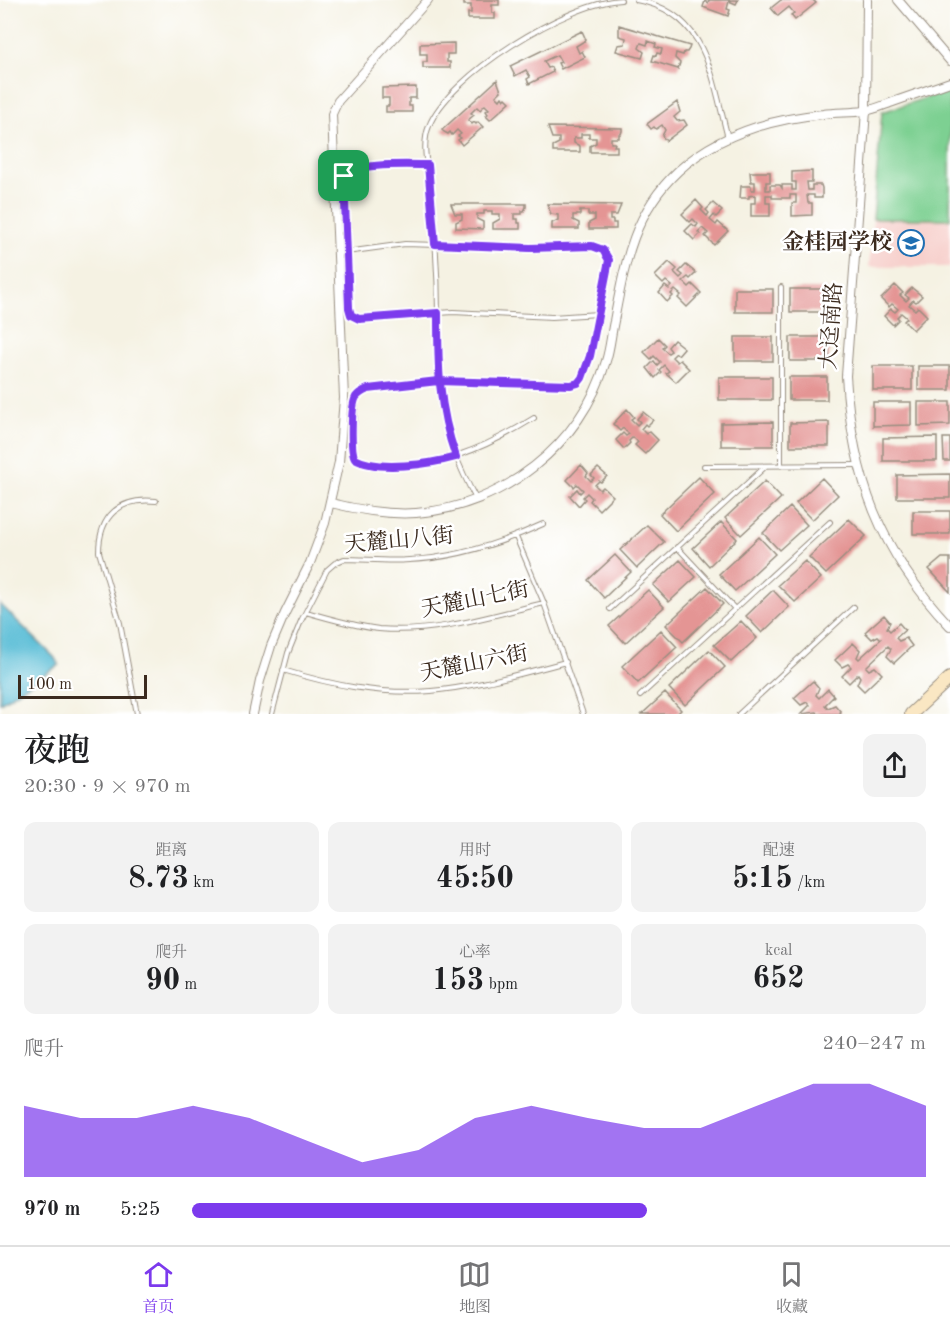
<!DOCTYPE html>
<html lang="zh">
<head>
<meta charset="utf-8">
<style>
	body { margin:0; font-family:"Old Standard TT","Noto Serif SC",serif; background:#f2f2f2; color:#202124; height:100vh; display:flex; flex-direction:column; font-size:22px; white-space:nowrap }
	* { box-sizing:border-box; margin:0 }
	p { font-size:20px; color:#757577 }
	.icon { flex:none; width:33px; height:33px; fill:none; stroke:currentColor; stroke-width:2; stroke-linecap:round; stroke-linejoin:round }
	.map { position:relative; height:714px; overflow:hidden }
	.drawer { display:flex; flex-direction:column; background:#fff; flex:1 }
	.drawer>* { flex:none }
	.scale { position:absolute; left:18px; bottom:15px; width:129px; box-sizing:border-box; padding-left:6px; border:3px solid #3b2a1e; border-top:0; font-size:16px; line-height:21px; white-space:nowrap; color:#3b2a1e; -webkit-text-stroke:4px #fff; paint-order:stroke }
	.pin { position:absolute; display:grid; place-items:center; width:51px; height:51px; color:#fff; margin:-26px; border-radius:12px; box-shadow:0 3px 9px #0006 }
	.round { display:grid; place-items:center; flex:none; width:63px; height:63px; border-radius:12px; background:#f2f2f2 }
	.summary { display:flex; align-items:center; justify-content:space-between; height:102px; padding:0 24px }
	h1 { font-size:33px; font-weight:600; line-height:45px }
	.metrics { display:grid; grid-template-columns:repeat(3,1fr); gap:9px; height:102px; padding:6px 24px }
	.metrics div { display:grid; align-content:center; border-radius:12px; background:#f2f2f2; text-align:center }
	.metrics b { font-size:30px; font-weight:600 }
	.metrics small { font-size:16px; font-weight:400 }
	.metrics p { font-size:16px }
	.chart { height:168px; padding:12px 24px }
	.chart p { display:flex; justify-content:space-between }
	.chart svg { width:100%; height:108px; margin-top:6px; fill:#7c3aed; opacity:.7 }
	ul { padding:0 24px; list-style:none; font-size:20px }
	li { display:grid; grid-template-columns:96px 72px 1fr; align-items:center; height:45px }
	li i { height:15px; border-radius:8px; background:#7c3aed }
	.tabs { display:flex; justify-content:space-around; align-items:center; height:84px; border-top:2px solid #e0e0e0; background:#fff; font-size:16px; color:#757577 }
	.tabs a { display:grid; justify-items:center; gap:3px }
	.tabs .current { color:#7c3aed }
	.map>svg:first-child { display:block }
	.built { fill:#f7d0cc }
	.green { fill:#7dd092; stroke:#5c7d58; stroke-width:1.5 }
	.water { fill:#57bcd5; stroke:#49737a; stroke-width:1.5 }
	.building { fill:#e49594 }
	.lines { fill:none; stroke-linecap:round; stroke-linejoin:round }
	.lane-casing { stroke:#988e80; stroke-width:6 }
	.street-casing { stroke:#988e80; stroke-width:10 }
	.secondary-casing { stroke:#988e80; stroke-width:14 }
	.lane { stroke:#fff; stroke-width:4 }
	.street { stroke:#fff; stroke-width:8 }
	.secondary { stroke:#fae7c3; stroke-width:12 }
	.route-casing { stroke:#fff; stroke-width:12 }
	.route { stroke:#7c3aed; stroke-width:8 }
	.labels { text-anchor:middle; dominant-baseline:central; stroke-width:5; stroke-linejoin:round; paint-order:stroke }
	.poi-label { font-size:22px; font-weight:bold; fill:#3b2a1e; stroke:#fff; text-anchor:end }
	.street-label { font-size:22px; fill:#3b2a1e; stroke:#fff }
</style>
</head>
<body>
<div class="map">
<svg width="950" height="714" viewBox="0 0 950 714">
	<rect width="100%" height="100%" fill="#fff"/>
	<filter id="ink" filterUnits="userSpaceOnUse"><feTurbulence type="fractalNoise" baseFrequency=".0167" numOctaves="2"/><feDisplacementMap in="SourceGraphic" scale="12" xChannelSelector="R" yChannelSelector="G"/><feConvolveMatrix kernelMatrix="1 2 1 2 8 2 1 2 1" color-interpolation-filters="sRGB"/></filter>
	<filter id="wash" filterUnits="userSpaceOnUse"><feTurbulence type="fractalNoise" baseFrequency=".008" numOctaves="4" result="noise"/><feDisplacementMap in="SourceGraphic" scale="24" xChannelSelector="R" yChannelSelector="G"/><feGaussianBlur stdDeviation="1.35" result="paint"/><feColorMatrix in="noise" values="0 0 0 0 0 0 0 0 0 0 0 0 0 0 0 0 0 1.4 0 .05"/><feComposite in="paint" operator="in"/></filter>
	<g filter="url(#wash)">
		<rect width="100%" height="100%" fill="#f5f2e3"/>
		<!-- built -->
		<path class="built" d="M873,219H950V267H869Z"/>
		<!-- green -->
		<path class="green" d="M950,90V219H873L882,112Z"/>
		<!-- water -->
		<path class="water" d="M0,604L54,657L59,665L0,703Z"/>
		<g id="blocks">
			<!-- building -->
			<path class="building" d="M464,0H499V5H492V13H495V19H468V13H471V5H464Z
				M709,0H738L736,4L729,1L727,9L730,10L728,16L703,7L705,1L708,3Z
				M781,0H813L816,3L795,20L791,15L794,13L789,7L778,16L771,8Z
				M619,25L690,46L689,49L687,52H684L683,55L676,53L675,58L680,63L678,69L652,61L654,55L656,56L657,53L661,54L662,49L655,47L656,44L648,41L647,45L641,43L639,48L644,52L642,58L616,51L618,45L625,44L626,38L619,36Z
				M582,31L586,40L576,46L579,53L582,51L585,57L561,69L558,63L561,62L557,55L544,61L548,68L551,67L553,72L529,84L527,79L530,77L526,70L515,76L510,66Z
				M454,43V54H447V62H450V68H423V62H427V54H420V44Z
				M497,80L501,91L496,96L500,100L502,97L504,100L506,98L510,102L490,120L486,116L488,114L486,111L489,109L485,105L480,110L477,107L471,113L474,115L468,120L472,124L474,122L476,124L478,122L483,127L462,145L458,140L461,138L458,136L461,134L457,130L452,135L450,132L448,134L444,132L442,130Z
				M416,87V98H409V106H412V112H386V106H389V98H382V88Z
				M677,102L680,112L674,117L677,121L684,120L687,125L666,141L662,136L665,130L662,125L656,129L654,127L651,129L647,124Z
				M548,127L622,128V131L621,134H619V138H611V143H615L614,146H617V152H590V146L596,143V138H589V134H581V138H574V143L580,146V152H553V146L559,143V138H552Z
				M812,171V182H807L808,190H812V185H821L822,188V198H814V195H807L808,203H812V215L792,216V203H796V195H790V198H772V195H766V203H770V216H751V203H755V195L749,196V198H740L741,186H751V190H755V182H751L750,172H770V182H766V190H770V185H780L782,188V185H792V190H796V182H792V172Z
				M696,200L703,208L701,210L707,216L709,213L706,210L713,203L722,211L716,217L714,215L710,220L716,225L718,222L728,231L714,245L705,236L708,233L702,228L698,232L700,234L694,240L685,231L692,224L696,227L698,224L693,219L690,222L682,214Z
				M451,204H526V207L524,211H522V214H514V219H518V223H520V229H493V223L500,219V214H492V211H484V214H477V219L483,222V229L456,228V222L462,219V214H455Z
				M547,204L621,205L617,215H610V220H613V223H616V229H589V223L595,220V215H588V211H580V215H573V220L579,223V229H552V223L558,220V215L551,214Z
				M669,262L677,269L674,272L680,278L683,275L679,272L686,265L696,273L690,279L688,277L683,281L689,287L692,284L701,293L687,307L678,298L681,295L675,290L671,294L673,296L667,302L659,293L665,286L669,289L672,286L666,281L663,284L655,276Z
				M895,285L903,293L900,295L906,301L909,298L905,295L912,288L922,296L916,302L913,300L909,305L915,310L918,307L927,316L913,330L904,321L907,318L901,313L897,317L899,319L893,325L884,316L891,309L895,312L898,309L892,304L889,307L881,299Z
				M735,289H773V312H735Z
				M790,289H828V312H790Z
				M735,337H773V361H735Z
				M790,337H829V361H790Z
				M658,338L665,345L662,348L668,353L671,351L668,347L674,340L684,348L678,355L676,353L672,357L677,362L680,360L689,369L676,382L666,373L669,371L664,365L659,370L661,372L655,378L647,368L654,361L657,365L660,362L654,356L651,359L644,352Z
				M873,366H912V390H873Z
				M918,366H950V390H918Z
				M719,377H772V400H719Z
				M789,377H827V400H789Z
				M873,402H911V425L873,426Z
				M918,402H950V425L918,426Z
				M627,409L634,417L631,419L637,425L640,422L637,419L643,412L653,420L647,426L645,424L641,429L646,434L649,431L658,440L645,454L635,445L638,442L633,437L629,441L630,443L624,449L616,440L623,433L626,436L629,434L623,428L620,431L613,424Z
				M773,422V446H721V423Z
				M829,422V446H790V423Z
				M937,437V461H883V438Z
				M943,438H950V461H944Z
				M581,465L588,473L586,476L591,481L594,478L591,475L598,468L607,476L601,482L599,481L595,485L600,490L603,487L613,496L599,510L590,501L592,498L587,493L583,497L585,499L579,506L570,496L577,489L580,493L583,490L577,484L574,487L567,480Z
				M950,474V498H897V475Z
				M699,477L715,494L676,531L660,514Z
				M822,478L838,495L812,520L796,503Z
				M765,481L781,498L741,535L725,518Z
				M790,507L807,525L779,550L763,533Z
				M913,511H950V534H913Z
				M849,519L866,536L826,574L809,557Z
				M721,522L737,539L709,566L693,548Z
				M647,525L664,542L637,568L620,550Z
				M759,537L775,554L735,591L719,574Z
				M615,555L631,572L604,598L588,580Z
				M942,558H950V592L929,569Z
				M680,560L696,577L669,602L653,585Z
				M805,561L821,578L795,602L778,585Z
				M707,587L723,604L683,642L666,625Z
				M648,590L664,607L625,643L609,626Z
				M773,590L789,607L762,633L746,616Z
				M884,615L890,622L887,628L890,631L899,623L905,630L896,638L899,641L906,638L912,646L894,663L887,656L891,649L888,646L866,667L869,670L875,667L882,674L864,691L857,684L860,677L858,674L849,683L842,676L851,667L848,664L842,667L835,660L853,643L860,650L857,657L859,659L881,639L878,636L872,639L865,632Z
				M741,621L757,638L731,662L714,645Z
				M661,630L677,647L638,683L622,666Z
				M709,650L725,667L685,705L669,688Z
				M813,681L819,688L816,695L819,698L828,689L834,696L825,705L828,708L835,705L841,712L839,714H818L817,712L801,714L810,705L807,702L801,705L794,698Z
				M665,693L681,710L677,714H642Z"/>
		</g>
	</g>
	<g filter="url(#ink)">
		<use href="#blocks" fill-opacity="0" stroke="#988e80" stroke-width="1.5"/>
		<g class="lines">
			<defs>
				<path id="lane" d="M636,0C708,12 712,79 728,138
					M428,165H389L347,172L343,180L346,252L405,244L530,248L598,247L607,254L609,260L590,356L582,378L571,385L438,381L368,389L361,392L356,398L352,455C358,464 367,463 377,464C434,471 486,448 534,418
					M346,252L349,308L351,315L359,319L453,312L552,317L598,314
					M781,287V466
					M704,466L858,465
					M476,499C461,471 448,441 442,410C436,379 438,347 438,315C438,273 435,230 430,188C428,168 421,145 429,126C449,75 567,3 621,0
					M516,537L544,603L583,714
					M677,547L735,609
					M610,609L766,466
					M306,612C330,619 354,626 379,629C435,634 490,616 544,603
					M283,670C332,685 380,695 431,691C477,687 522,673 566,662
					M640,696L830,522
					M137,714L120,623L99,552C99,516 120,497 156,501
					M272,714L288,653L301,621L327,570L335,563L344,559C366,559 387,562 409,560C456,558 500,544 543,524
					M739,714L854,607"/>
				<path id="street" d="M867,0L866,111L846,376C852,477 880,552 950,626
					M898,0L950,61
					M331,503C359,510 387,515 416,513C502,507 582,445 606,361C610,349 611,335 614,321C625,263 633,213 678,171C718,134 771,119 823,114C837,112 851,113 864,111C873,110 882,106 890,103C910,96 930,89 950,82
					M253,714L260,681L271,646L285,613L310,563L325,523L339,462L344,398L332,114L338,101L428,0"/>
				<path id="secondary" d="M911,714L950,678"/>
			</defs>
			<!-- lane casing -->
			<use href="#lane" class="lane-casing"/>
			<!-- street casing -->
			<use href="#street" class="street-casing"/>
			<!-- secondary casing -->
			<use href="#secondary" class="secondary-casing"/>
			<!-- lane -->
			<use href="#lane" class="lane"/>
			<!-- street -->
			<use href="#street" class="street"/>
			<!-- secondary -->
			<use href="#secondary" class="secondary"/>
		</g>
	</g>
	<g class="lines" filter="url(#ink)">
		<defs>
			<path id="route" d="M344,176L349,308L351,315L359,319L438,313C438,366 438,406 456,457C431,464 378,472 355,459C350,451 351,406 356,397C359,393 363,391 368,389L438,381L571,385L578,383L582,378L590,356L609,260L603,250L592,246L530,248L435,244L428,165C410,165 355,162 344,176"/>
		</defs>
		<!-- route casing -->
		<use href="#route" class="route-casing"/>
		<!-- route -->
		<use href="#route" class="route"/>
	</g>
	<!-- icons -->
	<defs>
		<symbol id="school-ring" viewBox="-11 -11 22 22"><circle r="9.5" fill="#fff" stroke="#1f6fb2" stroke-width="1.5"/><path d="M0-5L7-2L0 1L-7-2ZM-4 1L0 2.5L4 1V4Q0 6-4 4Z" fill="#1f6fb2"/></symbol>
	</defs>
	<g fill-rule="evenodd">
		<use href="#school-ring" x="896" y="228" width="30" height="30"/>
	</g>
	<g class="labels">
		<!-- poi labels -->
		<g class="poi-label">
			<text x="892" y="243">金桂园学校</text>
		</g>
		<!-- street labels -->
		<g class="street-label">
			<text transform="translate(832 326) rotate(-86)">大迳南路</text>
			<text transform="translate(399 541) rotate(-5)">天麓山八街</text>
			<text transform="translate(475 600) rotate(-11)">天麓山七街</text>
			<text transform="translate(474 664) rotate(-11)">天麓山六街</text>
		</g>
	</g>
</svg>
<div class="scale">100 m</div>
<div class="pin" style="left:344px;top:176px;background:#1e9e55"><svg class="icon" aria-label="arrive" viewBox="0 0 24 24"><path d="M6 21V4h12l-3 4 3 4H6"/></svg></div>
</div>
<section class="drawer">
<div class="summary"><div><h1>夜跑</h1><p>20:30 · 9 × 970 m</p></div><a class="round"><svg class="icon" aria-label="share" viewBox="0 0 24 24"><path d="M12 15V3M7 8l5-5 5 5M5 13v7h14v-7"/></svg></a></div>
<div class="metrics">
<div><p>距离</p><b>8.73<small> km</small></b></div>
<div><p>用时</p><b>45:50</b></div>
<div><p>配速</p><b>5:15<small> /km</small></b></div>
</div>
<div class="metrics">
<div><p>爬升</p><b>90<small> m</small></b></div>
<div><p>心率</p><b>153<small> bpm</small></b></div>
<div><p>kcal</p><b>652</b></div>
</div>
<div class="chart"><p><span>爬升</span>240–247 m</p>
<svg viewBox="0 0 160 44" preserveAspectRatio="none"><path d="M0 44V15L10 20L20 20L30 15L40 20L50 29L60 38L70 33L80 20L90 15L100 20L110 24L120 24L130 15L140 6L150 6L160 15V44z"/></svg>
</div>
<ul>
<li><b>970 m</b>5:25<i style="width:62%"></i></li>
</ul>
</section>
<nav class="tabs">
<a class="current"><svg class="icon" aria-label="home" viewBox="0 0 24 24"><path d="M3 11l9-7 9 7M6 9v11h12V9"/></svg>首页</a>
<a><svg class="icon" aria-label="map" viewBox="0 0 24 24"><path d="M3 6l6-2 6 2 6-2v14l-6 2-6-2-6 2zM9 4v14M15 6v14"/></svg>地图</a>
<a><svg class="icon" aria-label="saved" viewBox="0 0 24 24"><path d="M7 4h10v16l-5-4-5 4z"/></svg>收藏</a>
</nav>
</body>
</html>
